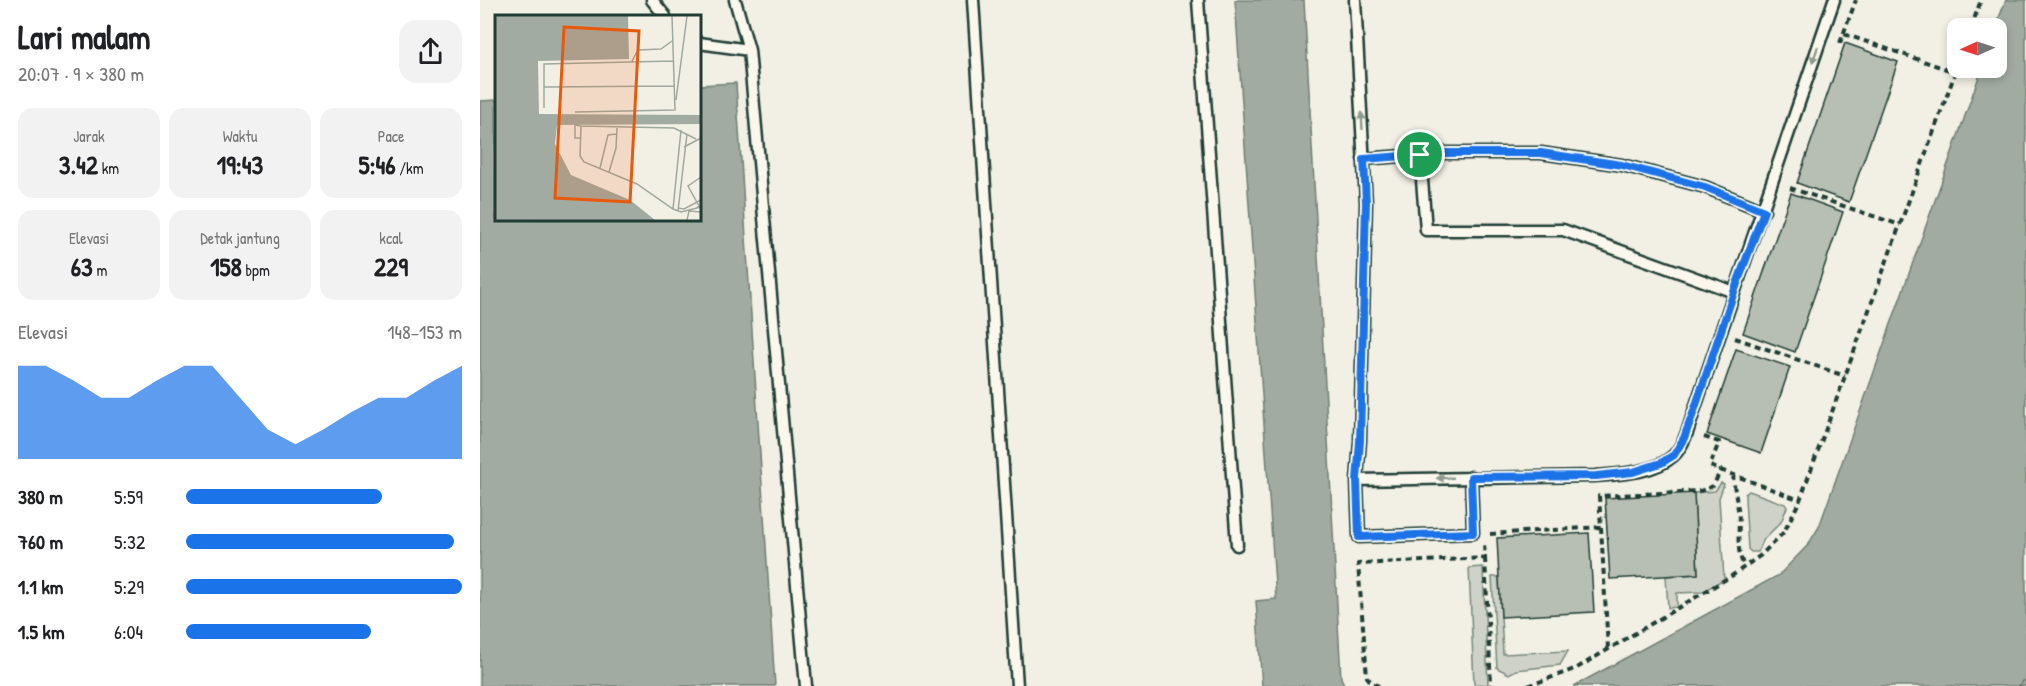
<!DOCTYPE html>
<html lang="id">
<head>
<meta charset="utf-8">
<style>
	body { margin:0; font-family:"Patrick Hand",sans-serif; background:#f2f2f2; color:#202124; height:100vh; display:flex; flex-direction:column; font-size:22px; white-space:nowrap }
	* { box-sizing:border-box; margin:0 }
	p { font-size:20px; color:#757577 }
	.icon { flex:none; width:33px; height:33px; fill:none; stroke:currentColor; stroke-width:2; stroke-linecap:round; stroke-linejoin:round }
	.map { position:relative; flex:1; overflow:hidden }
	.details { display:flex; flex-direction:column; background:#fff; width:480px }
	.details>* { flex:none }
	.needle { width:39px; rotate:267deg }
	.tools { position:absolute; left:1467px; top:18px; display:grid; gap:12px }
	.tools a { display:grid; place-items:center; width:60px; height:60px; border-radius:12px; background:#fff; box-shadow:0 3px 9px #0003; font-size:30px }
	.pin { position:absolute; display:grid; place-items:center; width:51px; height:51px; color:#fff; margin:-26px; border:3px solid #fff; border-radius:50%; box-shadow:0 2px 6px #0007 }
	.round { display:grid; place-items:center; flex:none; width:63px; height:63px; border-radius:18px; background:#f2f2f2 }
	.summary { display:flex; align-items:center; justify-content:space-between; height:102px; padding:0 18px }
	h1 { font-size:33px; font-weight:700; line-height:45px }
	.figures { display:grid; grid-template-columns:repeat(3,1fr); gap:9px; height:102px; padding:6px 18px }
	.figures div { display:grid; align-content:center; border-radius:15px; background:#f2f2f2; text-align:center }
	.figures b { font-size:26px; font-weight:700 }
	.figures small { font-size:16px; font-weight:400 }
	.figures p { font-size:16px }
	.chart { height:168px; padding:12px 18px }
	.chart p { display:flex; justify-content:space-between }
	.chart svg { width:100%; height:108px; margin-top:6px; fill:#1a73e8; opacity:.7 }
	ul { padding:0 18px; list-style:none; font-size:20px }
	li { display:grid; grid-template-columns:96px 72px 1fr; align-items:center; height:45px }
	li i { height:15px; border-radius:8px; background:#1a73e8 }
	main { display:flex; flex:1; min-height:0 }
	.map>svg:first-child { display:block }
	.green { fill:#cfd2c8; stroke:#77887e; stroke-width:1.5 }
	.water { fill:#a2aba1; stroke:#6e7f75; stroke-width:1.5 }
	.lines { fill:none; stroke-linecap:round; stroke-linejoin:round }
	.ferry { stroke:#465e55; stroke-width:1.5; stroke-dasharray:8 6; stroke-linecap:butt }
	.building { fill:#b7beb3; stroke:#1f3d34; stroke-width:1.5 }
	.lane-casing { stroke:#1f3d34; stroke-width:15 }
	.path { stroke:#1f3d34; stroke-width:4; stroke-dasharray:6 4.5; stroke-linecap:butt }
	.lane { stroke:#fbf7ec; stroke-width:10 }
	.oneway { fill:#8d9a90 }
	.route-casing { stroke:#fff; stroke-width:12 }
	.route { stroke:#1a73e8; stroke-width:8 }
	.inset-river { fill:none; stroke:#a2aba1; stroke-width:3 }
	.inset-road { fill:none; stroke:#9ea89e; stroke-width:1.5 }
	.view { fill:#e8590c; fill-opacity:0.15; stroke:#e8590c; stroke-width:3 }
	.inset-edge { fill:none; stroke:#1f3d34; stroke-width:3 }
</style>
</head>
<body>
<main>
<section class="details">
<div class="summary"><div><h1>Lari malam</h1><p>20:07 · 9 × 380 m</p></div><a class="round"><svg class="icon" aria-label="share" viewBox="0 0 24 24"><path d="M12 15V3M7 8l5-5 5 5M5 13v7h14v-7"/></svg></a></div>
<div class="figures">
<div><p>Jarak</p><b>3.42<small> km</small></b></div>
<div><p>Waktu</p><b>19:43</b></div>
<div><p>Pace</p><b>5:46<small> /km</small></b></div>
</div>
<div class="figures">
<div><p>Elevasi</p><b>63<small> m</small></b></div>
<div><p>Detak jantung</p><b>158<small> bpm</small></b></div>
<div><p>kcal</p><b>229</b></div>
</div>
<div class="chart"><p><span>Elevasi</span>148–153 m</p>
<svg viewBox="0 0 160 44" preserveAspectRatio="none"><path d="M0 44V6L10 6L20 12L30 19L40 19L50 12L60 6L70 6L80 19L90 32L100 38L110 32L120 25L130 19L140 19L150 12L160 6V44z"/></svg>
</div>
<ul>
<li><b>380 m</b>5:59<i style="width:71%"></i></li>
<li><b>760 m</b>5:32<i style="width:97%"></i></li>
<li><b>1.1 km</b>5:29<i style="width:100%"></i></li>
<li><b>1.5 km</b>6:04<i style="width:67%"></i></li>
</ul>
</section>
<div class="map">
<svg width="1546" height="686" viewBox="0 0 1546 686">
	<rect width="100%" height="100%" fill="#f2f0e5"/>
	<filter id="ink" filterUnits="userSpaceOnUse"><feTurbulence type="fractalNoise" baseFrequency=".0167" numOctaves="2"/><feDisplacementMap in="SourceGraphic" scale="12" xChannelSelector="R" yChannelSelector="G"/><feConvolveMatrix kernelMatrix="1 2 1 2 8 2 1 2 1" color-interpolation-filters="sRGB"/></filter>
	<g filter="url(#ink)">
		<!-- green -->
		<path class="green" d="M1241,483L1244,484L1239,498L1244,579L1222,592L1197,593V607L1188,608L1186,576L1218,574L1214,493L1235,491Z
			M1269,491L1305,504L1307,507L1301,522L1284,539L1278,552H1271L1268,549L1265,498V494Z
			M1003,567L1008,685L994,684L989,568Z
			M1012,577H1019L1023,654L1088,651L1080,665L1036,670L1029,674L1017,668Z"/>
		<!-- water -->
		<path class="water" d="M755,0H824L861,678L865,686H782L776,601L796,599Z
			M1526,0H1546V686H1094L1299,575L1328,545L1339,527L1502,68H1516L1515,28Z
			M256,83L295,686H0V101L16,100V219H219V85Z"/>
		<g class="lines">
			<!-- ferry -->
			<path class="ferry" d="M1539,686L1546,677"/>
		</g>
		<!-- building -->
		<path class="building" d="M1365,43L1418,62L1369,202L1317,183Z
			M1311,193L1363,212L1315,352L1263,333Z
			M1256,349L1310,367L1281,453L1227,434Z
			M1214,493L1218,574L1130,579L1125,498Z
			M1109,533L1114,612L1021,617L1017,538Z"/>
		<g class="lines">
			<defs>
				<path id="lane" d="M172,0L185,16
					M255,0L269,50L326,686
					M493,0L537,686
					M718,0L757,545
					M875,0L886,203L880,441L877,480L1115,476C1140,474 1174,473 1193,456C1205,445 1210,423 1215,408L1354,0
					M219,43L269,50
					M940,155L946,230H1083L1254,292
					M883,159L962,153H1061L1142,165L1225,187L1284,211
					M877,480L879,537L993,533L991,477"/>
			</defs>
			<!-- lane casing -->
			<use href="#lane" class="lane-casing"/>
			<!-- path -->
			<path class="path" d="M1491,28L1501,0
				M1364,34L1475,72
				M1360,43L1376,0
				M1310,188L1420,225
				M1255,338L1365,376
				M1224,437L1239,442L1230,466L1320,500L1478,65
				M1253,474C1254,487 1256,497 1258,509C1261,526 1254,551 1265,567
				M1121,527L1128,649
				M1010,534L1121,527L1119,496L1220,491L1233,486L1241,470
				M1005,558L1011,686
				M899,686L892,683L887,677L878,564L1005,558L1004,544
				M1048,686L1097,668L1253,575L1281,555L1304,532L1320,500"/>
			<!-- lane -->
			<use href="#lane" class="lane"/>
		</g>
		<!-- one-way arrows -->
		<defs><path id="oneway-solid" d="M-6-.8H1V-3.2L6.5 0L1 3.2V.8H-6Z" transform="scale(1.5)"/></defs>
		<g class="oneway">
			<use href="#oneway-solid" transform="translate(1335 55) rotate(109)"/>
			<use href="#oneway-solid" transform="translate(882 121) rotate(-93)"/>
			<use href="#oneway-solid" transform="translate(965 478) rotate(178)"/>
		</g>
	</g>
	<g class="lines" filter="url(#ink)">
		<defs>
			<path id="route" d="M962,153H1061L1142,165L1225,187L1284,211L1254,292L1215,408L1204,438L1194,455L1181,463L1153,472L1116,476L991,477L993,533L879,537L877,480L880,441L886,203L884,159Z"/>
		</defs>
		<!-- route casing -->
		<use href="#route" class="route-casing"/>
		<!-- route -->
		<use href="#route" class="route"/>
	</g>
	<!-- overview -->
	<g transform="translate(15 15)">
		<rect width="206" height="206" fill="#f2f0e5"/>
		<path d="M0,1H133L134,44L43,46L44,99L205,100V109L62,110L60,129L76,160L135,185L160,205H0Z" fill="#a2aba1"/>
		<path class="inset-river" d="M0,129L84,205"/>
		<path class="inset-road" d="M137,46L143,35L166,34L177,26M49,72L179,71M181,85L192,1M49,93V49L178,46M80,97L180,95L177,1M86,123H80V110L86,111M201,124L179,113L86,111L85,141L89,147L142,169L178,194L186,197L206,192M189,132L206,123M105,153L113,120L122,119M114,157L121,133L122,113M183,193L189,194L206,185M178,194L186,115M200,194L204,191L193,171L206,162M183,196L192,119M192,205L194,196L206,197"/>
		<path class="view" d="M69,12L144,16L135,187L60,183Z"/>
		<rect width="206" height="206" class="inset-edge"/>
	</g>
</svg>
<div class="tools">
<a><svg class="needle" viewBox="-14 -14 28 28"><path d="M0-13l5 13h-10z" fill="#e53935"/><path d="M0 13l5-13h-10z" fill="#757577"/></svg></a>
</div>
<div class="pin" style="left:940px;top:155px;background:#1e9e55"><svg class="icon" aria-label="arrive" viewBox="0 0 24 24"><path d="M6 21V4h12l-3 4 3 4H6"/></svg></div>
</div>
</main>
</body>
</html>
